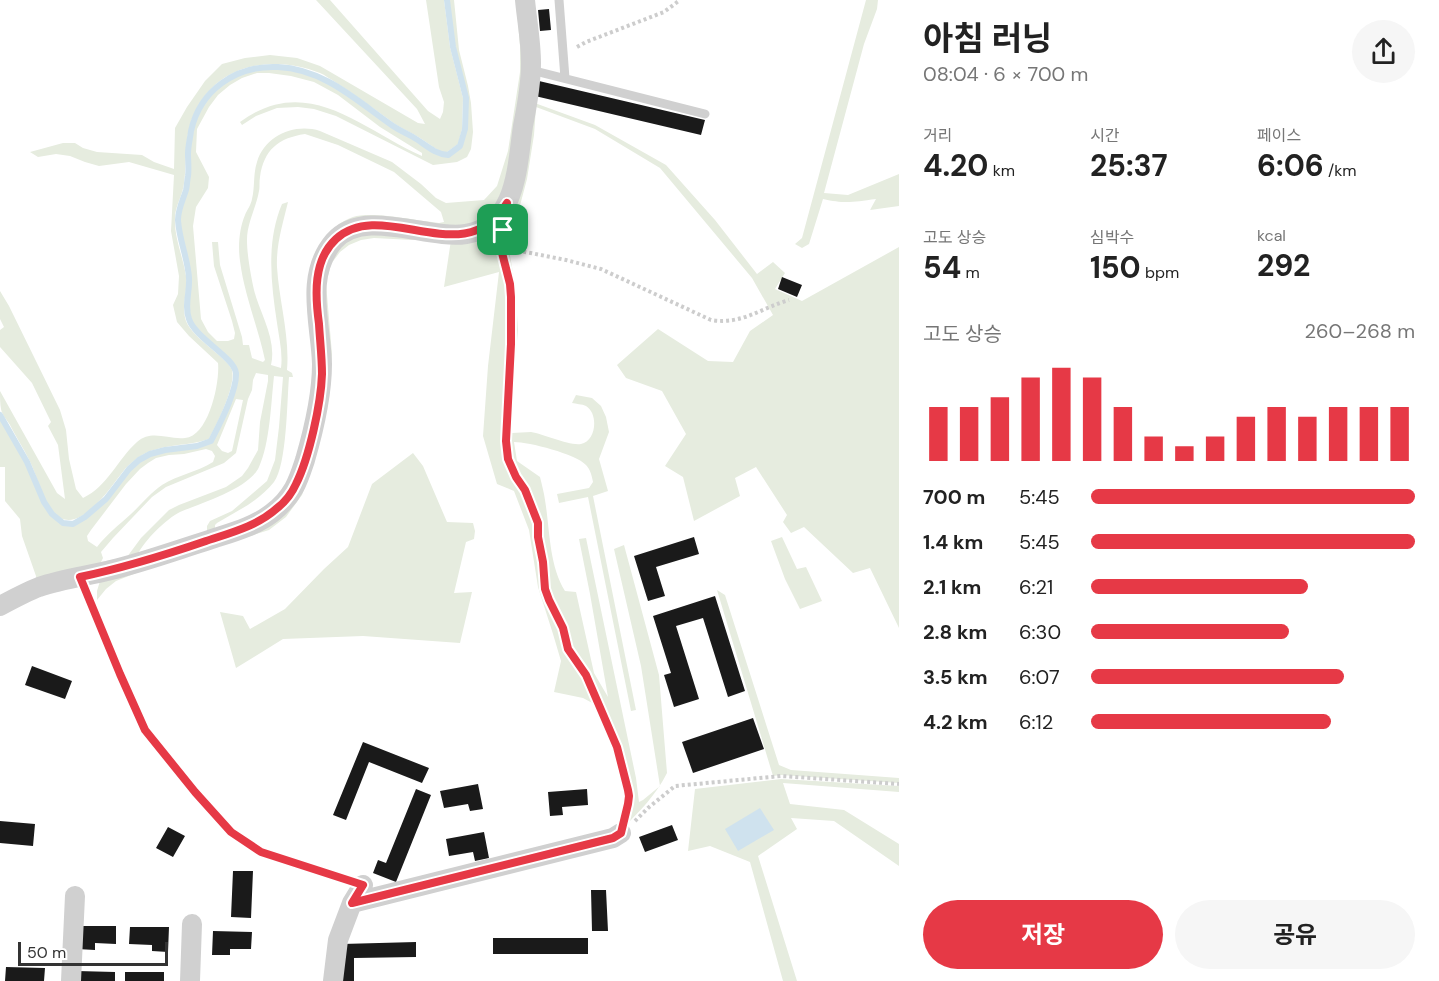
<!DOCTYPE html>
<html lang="ko">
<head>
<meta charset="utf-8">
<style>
	body { margin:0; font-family:"DM Sans","Noto Sans KR",sans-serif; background:#f6f6f6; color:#222; height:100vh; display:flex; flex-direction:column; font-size:22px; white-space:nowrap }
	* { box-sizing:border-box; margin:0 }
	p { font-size:20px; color:#767676 }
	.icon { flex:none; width:33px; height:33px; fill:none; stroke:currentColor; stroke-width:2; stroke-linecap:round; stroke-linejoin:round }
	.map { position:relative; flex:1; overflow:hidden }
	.panel { display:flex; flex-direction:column; background:#fff; width:540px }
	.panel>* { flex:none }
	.scale { position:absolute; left:18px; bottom:15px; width:150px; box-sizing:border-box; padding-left:6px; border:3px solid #333; border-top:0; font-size:16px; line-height:21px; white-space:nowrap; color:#333; -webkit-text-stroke:4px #fff; paint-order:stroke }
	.pin { position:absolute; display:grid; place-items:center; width:51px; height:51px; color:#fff; margin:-26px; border-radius:12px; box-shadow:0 3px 9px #0006 }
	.round { display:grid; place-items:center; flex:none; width:63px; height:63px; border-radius:32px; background:#f6f6f6 }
	.head { display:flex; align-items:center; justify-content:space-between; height:102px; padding:0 24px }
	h1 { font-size:33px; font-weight:700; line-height:45px }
	.metrics { display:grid; grid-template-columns:repeat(3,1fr); gap:9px; height:102px; padding:6px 24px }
	.metrics div { display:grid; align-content:center }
	.metrics b { font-size:30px; font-weight:700 }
	.metrics small { font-size:16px; font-weight:400 }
	.metrics p { font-size:16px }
	.chart { height:168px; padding:12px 24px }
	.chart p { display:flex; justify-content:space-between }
	.chart svg { width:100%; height:108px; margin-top:6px; stroke:#e63946; stroke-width:6 }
	.button { display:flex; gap:12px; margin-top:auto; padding:12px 24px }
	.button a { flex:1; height:69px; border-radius:36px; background:#e63946; color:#fff; font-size:24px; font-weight:700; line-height:69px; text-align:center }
	.button a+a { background:#f6f6f6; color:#222 }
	ul { padding:0 24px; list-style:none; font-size:20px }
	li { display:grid; grid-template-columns:96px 72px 1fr; align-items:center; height:45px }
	li i { height:15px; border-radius:8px; background:#e63946 }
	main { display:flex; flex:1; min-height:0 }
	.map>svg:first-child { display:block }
	.green { fill:#e6ecdf; fill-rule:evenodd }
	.water { fill:#cfe2ee }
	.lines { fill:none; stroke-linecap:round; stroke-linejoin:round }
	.stream { stroke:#cfe2ee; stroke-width:6 }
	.building { fill:#1a1a1a }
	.path { stroke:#cdcdcd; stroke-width:4; stroke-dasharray:3 3; stroke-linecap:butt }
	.service { stroke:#d0d0d0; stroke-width:9 }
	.minor { stroke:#d0d0d0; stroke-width:20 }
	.route-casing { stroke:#fff; stroke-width:12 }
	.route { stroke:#e63946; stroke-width:8 }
</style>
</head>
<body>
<main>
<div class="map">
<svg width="899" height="981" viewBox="0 0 899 981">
	<rect width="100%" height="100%" fill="#fff"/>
	<!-- green -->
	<path class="green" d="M316,0H330L428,111L440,119L443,112L444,102L439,87L426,0H444L450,47L463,98L462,129L458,144L447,152H442C432,147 424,140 415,135C408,131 401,128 395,124C375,110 356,95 335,82C330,79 325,75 320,73C267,52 208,67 190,125C184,145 187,163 184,183C183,195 175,206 175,218C174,237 183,257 186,276C188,291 181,306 186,321C193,339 228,358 232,370C236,386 217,424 209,439C186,447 160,443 139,457C134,460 129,465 125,469C111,486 78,540 53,512C43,500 38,480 32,466C26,452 17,439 10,425C7,420 2,415 1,409C0,404 0,397 0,391L57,493L65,499L58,445L48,426L51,422L32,383L0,347V330L4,327L0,319V291L9,306L60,410L66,430L69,459L76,489L83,498C108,486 117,460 137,442C152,429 168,440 185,438C209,436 220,382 218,363L189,336L177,322L173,305L178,294L179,276L171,231L174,175L129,162L99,166L85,162L70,156L56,154L38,157L30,152L63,143H75L83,148L97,152L142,155L154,162L174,169L175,128L187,107L205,81L222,64L245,58L270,55L297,58L320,66L418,123L425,124L417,109Z
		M448,0H454L459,50L468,86L471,103L473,132L471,149L467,157L457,162L433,165L336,116L314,109L298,107L277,108L256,116L242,125L240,122C308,72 361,129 422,156V153L380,127L338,95L314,82L291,76L269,73H257L242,78L230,85L218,95L209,107L197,129L196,152L209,177L208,188L196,207L193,226L201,319L208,332L217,341H228L234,339L235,333L232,321L214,266L212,242H218L220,265L242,337L243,345H249L252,358L263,362L265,360C258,327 244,294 240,261C238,247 239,229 245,215C247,210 251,205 252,199C255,187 253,174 257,162C265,135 295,123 320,131L392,162L421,184L436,198L446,203L484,200L497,186L508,151L520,72V46L516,0H520L527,60L526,79C522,103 519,127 515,151C513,164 513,178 508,191C480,269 397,201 347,227C341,230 335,233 332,237C306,266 313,301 315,336C317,350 318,363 317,377C316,400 310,422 305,444C301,456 298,470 292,482C287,493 278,503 269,510C251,524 227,529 206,536C175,546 143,557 111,566C87,572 61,575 37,583L36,576L22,536L20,519L5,501V467H0V418L25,463L42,503L50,515L63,524L73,525L86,518L107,500L130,470L140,461L151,455L166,451L197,448L213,442C222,424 237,395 237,374C237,357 199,338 191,320C184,306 192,290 190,276C188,257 178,237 180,218C180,204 187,192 189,178C192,163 189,149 193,133C201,91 236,66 278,68C324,71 357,104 393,128C400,132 407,135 413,139C425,147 434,155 449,157L461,146L466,130L468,98L455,46ZM305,134L338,145L394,172L441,212L444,222L439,223C417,221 373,211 353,217C341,221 332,229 325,238C293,275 316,323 316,366C315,393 308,420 301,446C298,456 296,467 291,476C284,490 271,504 258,513C245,521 229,525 215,530V525L217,523C237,511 259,501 274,482C287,465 287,400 289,377H293L292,373L287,370C290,336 279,301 277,267C276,245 283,223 288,202L282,204C266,242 271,283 277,323C279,338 283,353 281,368L271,365C277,339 260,314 254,290C251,276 247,255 247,240C247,223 256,208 259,191C260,187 259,182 260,177C264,150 278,138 305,134ZM256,373L268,375V381L260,422L258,450L248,468L242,476L226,487L179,505L169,510L141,538L127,557L101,562L103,558L101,552L113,538L152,497L166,487L224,463L236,453L248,399L252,390L253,380ZM274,376L283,377L279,427L275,460L267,481L232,511L210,521L207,526V532L138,554C144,541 166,519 180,512C201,503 249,489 259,467C270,443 271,403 274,376ZM236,399L243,400L232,451L228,453L222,451L217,445ZM206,449L212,451L215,456L213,462C197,472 178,475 162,485C150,493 141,505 131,514C119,525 107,534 97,547L88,541L87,536L91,530L126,484L140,469L148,463L156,458L169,455L184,454Z
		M866,0H878L877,9L864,44L824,193L848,195L899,174V206L870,210L876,199C853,202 845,204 823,199L809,244L802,248L795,244L802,238Z
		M532,102L595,125L666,165L715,220L757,274L773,262L785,273L775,289L802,301L899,247V628L870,568L853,573L804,527L791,533L783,522L787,515L756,467L735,478L740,496L694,521L683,477L665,466L686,434L662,391L626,378L617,365L658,329L708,361L733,362L750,331L773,315L752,278L660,168L595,129L536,107L534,135L527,179L509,247L502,245Z
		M503,222L498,246L509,286L510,341L505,418V442L508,467L535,521L536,542L541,576L547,599L560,629L564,647L587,687L596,705L583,698L554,692L561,661L553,634L538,587L529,530L514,491L497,484L483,436L488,366L499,272L444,287L451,240Z
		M365,230L436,239L412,240L374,238L361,240L349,245L340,252L331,264L326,283L332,354L329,398L315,459L302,495L286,517L269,530L144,570L116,581L106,589L97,600V591L100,581L261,529L301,489L322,283L335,248Z
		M502,248L509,250L515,284L518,330L510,421L512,433C518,433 525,432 531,432C544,434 569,446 581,444C596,441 599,414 586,406C582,404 576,404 572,403L576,395L592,398L601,406L606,417L609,432L599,459L608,491L593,496L636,710L631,711L588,497L559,503L557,494L589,488L593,482C592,476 590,469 586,465C576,454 529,442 514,442L517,461L540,477C542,485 544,493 545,500C550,530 549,565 565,591L576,592L594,673L608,697L590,594L579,539L586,538L636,778L639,802L643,800L660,786L641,666L614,549L624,545L659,675L667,773C656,795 640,811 623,828L631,796L629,781L621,752L616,734L588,676L574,652L569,645L562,622L553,604L548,589L539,519L531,497L516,470L511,454L508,440V419L513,326L512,284Z
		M413,453L423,466L447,522L473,523L475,531L474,539L466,542L454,593L472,592L460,643L363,636L283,639L236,668L220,612L243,616L250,629L285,609L324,569L348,547L372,484Z
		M782,537L797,569L806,567L822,601L800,609L785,579L771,541Z
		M717,590L725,595L779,765L791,770L899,778V783L781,775L773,776Z
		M781,779L899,786V792L783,783L790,804L844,810L899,844V866L834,821L791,818L797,829L758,856L797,981H783L750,862L710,846L688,851L695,789Z"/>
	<!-- water -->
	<path class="water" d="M760,808L774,830L738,851L725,829Z"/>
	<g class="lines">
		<!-- stream -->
		<path class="stream" d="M0,415L27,462L44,502L52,514L63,523L73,524L85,517L106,499L129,469L139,460L150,454L165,450L197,446L211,441C219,425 237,391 236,373C234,357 195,338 189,319C184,305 190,292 189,278C188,259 179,240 178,220C178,209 183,200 186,190C187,186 187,181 188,176C189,169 188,161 188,154C188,146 190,139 191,131C200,90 236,65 278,67C324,69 357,101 393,126C399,130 406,133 413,137C425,144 434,154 448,155L460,146L465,129L466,98L453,47L447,0"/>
	</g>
	<!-- building -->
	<path class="building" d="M549,9L551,30L540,31L538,10Z
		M539,81L705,120L701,135L535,96Z
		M782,277L802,285L797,297L778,289Z
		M694,537L699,554L656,567L665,596L648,601L634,556Z
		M715,596L745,691L728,697L703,618L676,626L699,699L674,707L664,675L671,673L653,616Z
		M32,666L72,681L65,699L25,685Z
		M753,718L764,749L693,773L682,742Z
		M363,742L429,768L422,783L369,762L346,820L333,815Z
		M478,784L483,809L470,811L468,804L444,808L440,791Z
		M416,789L431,795L396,882L373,873L378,860L386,863Z
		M587,789L588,805L562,807L563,815L550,816L548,792Z
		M0,821L35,824L33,846L0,843Z
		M672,825L678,840L645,852L639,837Z
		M168,827L185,836L173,857L156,848Z
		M484,832L489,858L475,861L473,852L449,856L446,839Z
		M233,871H253L251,918L231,917Z
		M591,890H606L608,931H592Z
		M78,926H116V944L95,943V950L77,949Z
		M130,927H169L168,952L152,951V945L129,944Z
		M213,931L252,932L251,949H230V955H212Z
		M493,938H588V954H493Z
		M416,942V957L354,958V981H343L342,944Z
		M6,967L45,968L44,981H5Z
		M77,971L115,972V981H76Z
		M125,972H164V981H125Z"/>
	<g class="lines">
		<!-- path -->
		<path class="path" d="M577,47L586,42L664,12L680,0
			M501,238L500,245L510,284L512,316L511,344L507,418L506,441L508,459L516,477L524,490L538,523V537L543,562L545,589L549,600L563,628L568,649L586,675L615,740L628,790V804L625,814
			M500,246L505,248L566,260L601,269L711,320C742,325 761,308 789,300
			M87,594L119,674L145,730L195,792L231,832L261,852L346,880
			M635,821L648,808L675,786L781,776L899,784"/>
		<!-- service -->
		<path class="service" d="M559,0L565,78
			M531,70L705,114"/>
		<!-- minor -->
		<path class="minor" d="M0,606C13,599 26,592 39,587C62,579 87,576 111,570C144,562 177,550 209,540C230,533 254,527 272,513C281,506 289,497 294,488C299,479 302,469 305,460C314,429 322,396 322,364C321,324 304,276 334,241C364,207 427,240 466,234C517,226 517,166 523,126C527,106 531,84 531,63C531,42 527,21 525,0
			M352,903L613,838L621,833
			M71,981L75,896
			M190,981L192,924
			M333,981L338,940L352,903L363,885"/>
	</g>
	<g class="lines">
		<defs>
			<path id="route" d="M507,203L500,245L510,284L511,297V344L506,441L508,459L516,477L525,490L538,523V537L543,562L545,589L549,600L563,628L568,649L586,675L617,747L628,790L629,796L628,804L621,833L613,838L352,903L363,885L261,852L231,832L195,792L145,730L120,674L80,577C123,568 165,555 206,541C230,533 257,526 276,509C284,503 292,493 296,484C309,458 321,404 322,374C322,358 320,341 319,324C315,295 313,260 336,239C383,196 465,274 507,203Z"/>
		</defs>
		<!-- route casing -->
		<use href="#route" class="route-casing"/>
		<!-- route -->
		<use href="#route" class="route"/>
	</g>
</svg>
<div class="scale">50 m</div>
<div class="pin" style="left:503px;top:230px;background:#1e9e55"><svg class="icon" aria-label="arrive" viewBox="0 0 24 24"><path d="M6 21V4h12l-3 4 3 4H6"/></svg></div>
</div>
<section class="panel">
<div class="head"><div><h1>아침 러닝</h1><p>08:04 · 6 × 700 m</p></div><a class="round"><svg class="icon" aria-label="share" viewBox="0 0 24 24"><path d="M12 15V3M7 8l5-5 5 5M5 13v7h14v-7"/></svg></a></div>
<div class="metrics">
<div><p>거리</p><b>4.20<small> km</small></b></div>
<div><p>시간</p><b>25:37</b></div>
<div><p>페이스</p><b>6:06<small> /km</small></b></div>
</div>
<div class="metrics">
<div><p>고도 상승</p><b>54<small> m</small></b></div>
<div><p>심박수</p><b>150<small> bpm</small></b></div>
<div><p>kcal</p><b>292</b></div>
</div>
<div class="chart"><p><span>고도 상승</span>260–268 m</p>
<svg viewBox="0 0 160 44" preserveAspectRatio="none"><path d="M5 44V22M15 44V22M25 44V18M35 44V10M45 44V6M55 44V10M65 44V22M75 44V34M85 44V38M95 44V34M105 44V26M115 44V22M125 44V26M135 44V22M145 44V22M155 44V22"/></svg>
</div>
<ul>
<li><b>700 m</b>5:45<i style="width:100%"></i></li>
<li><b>1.4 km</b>5:45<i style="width:100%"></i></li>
<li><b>2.1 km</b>6:21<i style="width:67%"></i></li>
<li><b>2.8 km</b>6:30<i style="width:61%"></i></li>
<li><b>3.5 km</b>6:07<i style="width:78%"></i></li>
<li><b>4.2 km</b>6:12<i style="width:74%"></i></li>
</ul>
<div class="button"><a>저장</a><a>공유</a></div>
</section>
</main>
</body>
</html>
